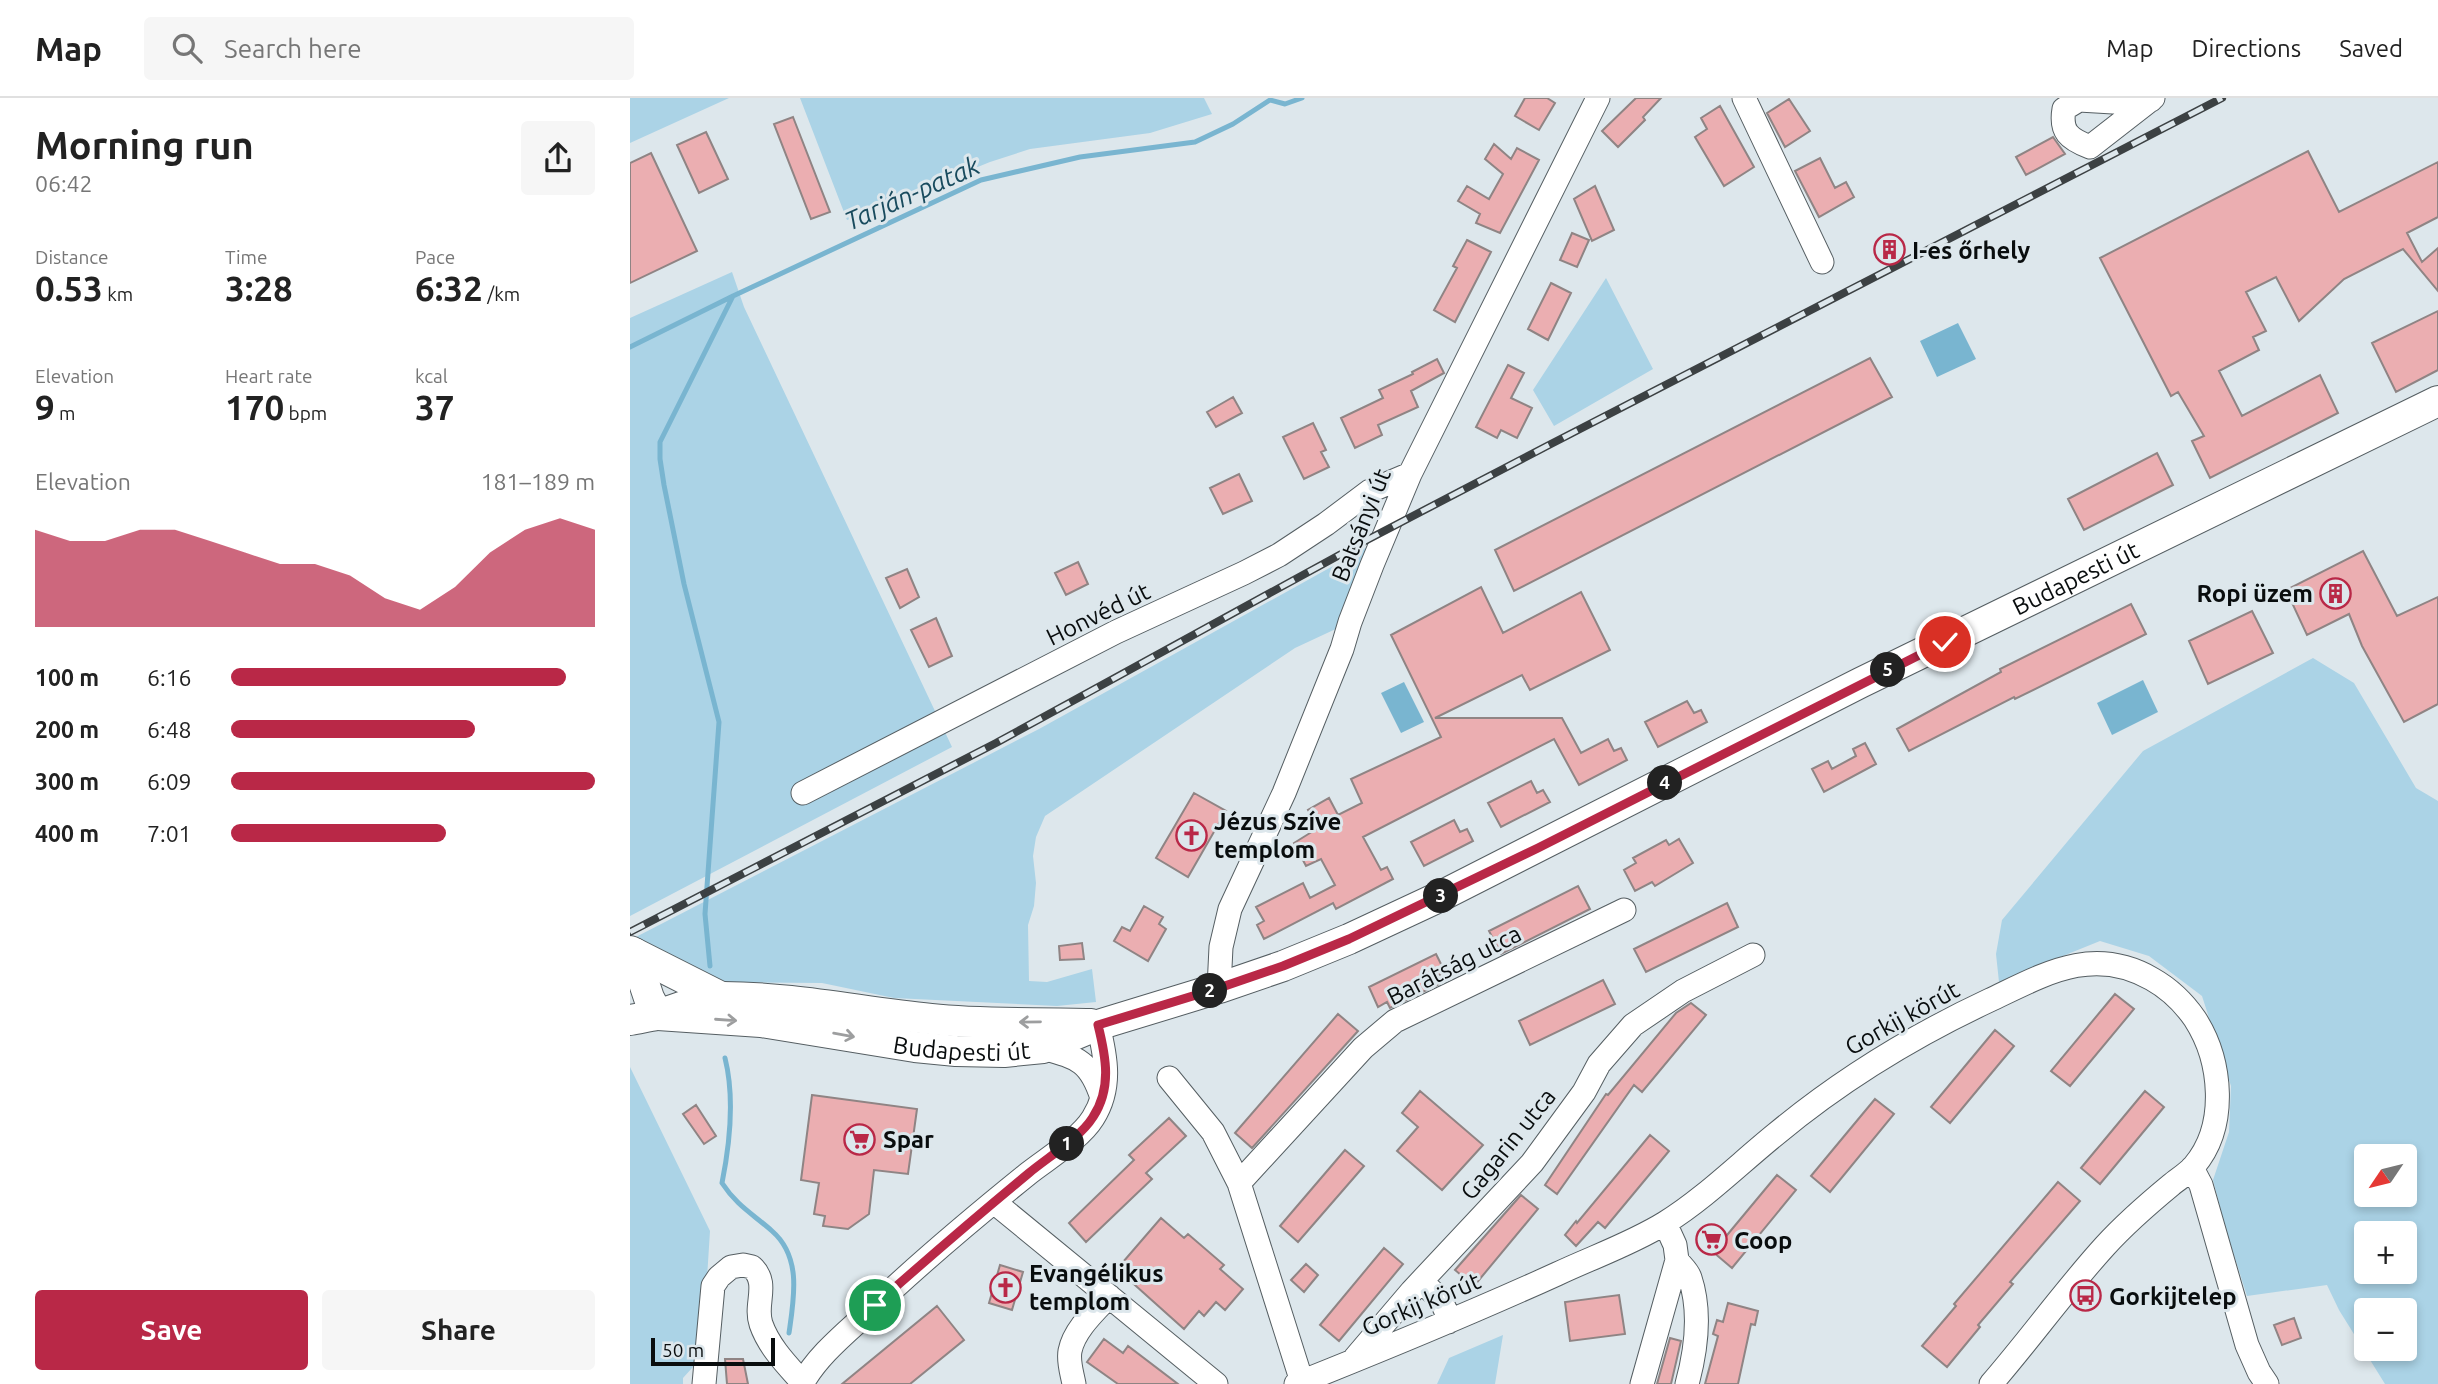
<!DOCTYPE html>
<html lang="en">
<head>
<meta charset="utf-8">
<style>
	body { margin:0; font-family:Ubuntu,sans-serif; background:#f6f6f6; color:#222; height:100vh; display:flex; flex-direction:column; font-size:26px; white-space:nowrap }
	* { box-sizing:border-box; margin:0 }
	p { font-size:23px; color:#767676 }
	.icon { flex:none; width:38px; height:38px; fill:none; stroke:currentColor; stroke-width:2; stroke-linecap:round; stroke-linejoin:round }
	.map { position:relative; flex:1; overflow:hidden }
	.drawer { display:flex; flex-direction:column; background:#fff; width:630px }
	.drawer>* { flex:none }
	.needle { width:46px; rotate:235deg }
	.controls { position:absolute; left:1724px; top:1046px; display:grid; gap:14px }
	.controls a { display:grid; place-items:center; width:63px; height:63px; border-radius:7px; background:#fff; box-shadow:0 4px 10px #0003; font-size:35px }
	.scale { position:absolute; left:21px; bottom:18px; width:124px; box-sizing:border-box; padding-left:7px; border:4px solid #090d0e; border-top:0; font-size:19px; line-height:24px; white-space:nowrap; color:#090d0e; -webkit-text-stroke:5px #dde7ec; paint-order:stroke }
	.pin { position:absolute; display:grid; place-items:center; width:60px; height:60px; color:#fff; margin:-30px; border:4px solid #fff; border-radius:50%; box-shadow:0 2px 7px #0007 }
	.km { position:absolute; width:35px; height:35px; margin:-18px; border-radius:50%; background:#222; color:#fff; font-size:19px; line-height:35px; text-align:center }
	.round { display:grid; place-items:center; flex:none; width:74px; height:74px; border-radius:7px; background:#f6f6f6 }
	.summary { display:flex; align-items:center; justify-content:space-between; height:119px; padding:0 35px }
	h1 { font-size:38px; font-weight:600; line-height:52px }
	.figures { display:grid; grid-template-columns:repeat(3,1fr); gap:10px; height:119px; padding:7px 35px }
	.figures div { display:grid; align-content:center }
	.figures b { font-size:35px; font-weight:600 }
	.figures small { font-size:19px; font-weight:400 }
	.figures p { font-size:19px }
	.chart { height:196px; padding:14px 35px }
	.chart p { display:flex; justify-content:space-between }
	.chart svg { width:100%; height:126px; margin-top:7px; fill:#b92847; opacity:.7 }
	.action { display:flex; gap:14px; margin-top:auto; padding:14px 35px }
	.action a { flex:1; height:80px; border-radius:7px; background:#b92847; color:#fff; font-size:28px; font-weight:600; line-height:80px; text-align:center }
	.action a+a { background:#f6f6f6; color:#222 }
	ul { padding:0 35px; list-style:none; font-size:23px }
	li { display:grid; grid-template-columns:112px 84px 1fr; align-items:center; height:52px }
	li i { height:18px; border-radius:9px; background:#b92847 }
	header { display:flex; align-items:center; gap:42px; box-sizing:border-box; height:98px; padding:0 35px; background:#fff; border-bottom:2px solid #e0e0e0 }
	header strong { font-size:33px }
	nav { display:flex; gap:38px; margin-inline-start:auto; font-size:24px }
	.search { width:490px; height:63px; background:#f6f6f6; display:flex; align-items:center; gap:18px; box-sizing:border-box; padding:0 24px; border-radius:7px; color:#767676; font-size:26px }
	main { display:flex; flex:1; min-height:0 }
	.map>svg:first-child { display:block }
	.green { fill:#abd3e6; fill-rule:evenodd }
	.water { fill:#79b5d0 }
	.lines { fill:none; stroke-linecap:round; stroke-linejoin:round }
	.stream { stroke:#79b5d0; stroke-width:5 }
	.building { fill:#ebaeb1; stroke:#8f8484; stroke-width:2 }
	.minor-casing { stroke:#555e62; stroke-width:25 }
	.major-casing { stroke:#555e62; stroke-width:32 }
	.minor { stroke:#fff; stroke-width:23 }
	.major { stroke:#fff; stroke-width:30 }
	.rail-casing { stroke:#3c4143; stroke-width:8 }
	.rail { stroke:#dde7ec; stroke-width:5; stroke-dasharray:16; stroke-linecap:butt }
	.oneway { stroke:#9d9e9f }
	.route-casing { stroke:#fff; stroke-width:14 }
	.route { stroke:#b92847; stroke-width:9 }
	.labels { text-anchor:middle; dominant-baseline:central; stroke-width:6; stroke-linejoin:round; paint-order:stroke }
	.poi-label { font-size:24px; font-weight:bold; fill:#090d0e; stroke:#dde7ec; text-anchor:start }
	.street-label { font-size:24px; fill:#090d0e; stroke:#dde7ec }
	.water-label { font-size:26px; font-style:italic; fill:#194b5e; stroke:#dde7ec }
</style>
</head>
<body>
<header>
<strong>Map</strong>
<div class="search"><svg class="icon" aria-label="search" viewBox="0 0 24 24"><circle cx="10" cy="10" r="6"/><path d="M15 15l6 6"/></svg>Search here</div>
<nav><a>Map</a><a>Directions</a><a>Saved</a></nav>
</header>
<main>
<section class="drawer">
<div class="summary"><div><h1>Morning run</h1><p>06:42</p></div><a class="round"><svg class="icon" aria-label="share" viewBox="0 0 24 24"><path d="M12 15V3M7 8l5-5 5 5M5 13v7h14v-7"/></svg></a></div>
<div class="figures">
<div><p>Distance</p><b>0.53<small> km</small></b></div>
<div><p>Time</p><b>3:28</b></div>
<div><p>Pace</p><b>6:32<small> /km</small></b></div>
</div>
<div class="figures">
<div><p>Elevation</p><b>9<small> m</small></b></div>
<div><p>Heart rate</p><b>170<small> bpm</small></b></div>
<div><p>kcal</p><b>37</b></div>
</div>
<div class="chart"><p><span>Elevation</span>181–189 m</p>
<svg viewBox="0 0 160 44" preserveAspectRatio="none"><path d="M0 44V10L10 14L20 14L30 10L40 10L50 14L60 18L70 22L80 22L90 26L100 34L110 38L120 30L130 18L140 10L150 6L160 10V44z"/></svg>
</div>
<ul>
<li><b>100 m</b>6:16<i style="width:92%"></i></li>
<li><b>200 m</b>6:48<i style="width:67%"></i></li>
<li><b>300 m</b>6:09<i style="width:100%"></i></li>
<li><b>400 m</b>7:01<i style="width:59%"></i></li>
</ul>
<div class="action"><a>Save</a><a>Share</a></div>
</section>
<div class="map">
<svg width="1808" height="1286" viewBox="0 0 1808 1286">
	<rect width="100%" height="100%" fill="#dde7ec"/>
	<!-- green -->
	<path class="green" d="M0,0H99L0,45Z
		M170,0H574L582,16L520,35L400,51L360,64L217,122Z
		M102,174L114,209L322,649L0,818V220Z
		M976,180L1023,271L924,328L903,292Z
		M739,448L710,529L665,550L415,718L406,739L403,758L406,785L404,808L398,827L399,883L417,884L462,871L466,904L427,908L264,900L192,885L91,884L2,841L409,631Z
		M1683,560L1724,585L1786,690L1808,703V1286H1755L1709,1212L1697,1187L1617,1198L1596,1132L1583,1082L1599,1034L1601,988L1572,898L1519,858L1470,843L1369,884L1366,856L1372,822L1513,653ZM1736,1059H1774V1097H1736ZM1736,1136H1774V1174H1736ZM1736,1213H1774V1251H1736Z
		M0,969L80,1133L72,1259L53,1280V1286H0Z
		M873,1237L865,1286H807L819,1260Z"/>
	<!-- water -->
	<path class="water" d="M1328,225L1346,261L1307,279L1290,243Z
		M1513,582L1528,614L1482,637L1467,605Z
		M774,584L794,624L771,635L751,595Z"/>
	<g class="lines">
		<!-- stream -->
		<path class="stream" d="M0,249L103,198L351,82L450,59L565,44L603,26L640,2L655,6L672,0
			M80,868L75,816L89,624L54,486L34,387L30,361V344L103,198
			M95,960C105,1000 100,1045 92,1085C107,1108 123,1116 142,1133C172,1159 164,1200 159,1235"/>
	</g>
	<!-- building -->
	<path class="building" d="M895,0H917L925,5L909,32L885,18Z
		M1006,0H1031L1013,19L1015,22L988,49L972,33Z
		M1159,1L1180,33L1155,49L1137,15Z
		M1090,8L1124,69L1094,88L1065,39L1077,31L1071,20Z
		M163,19L200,114L181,121L144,26Z
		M76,34L98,81L69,95L47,47Z
		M1423,39L1435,56L1396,77L1386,59Z
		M864,46L881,61L887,50L909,62L870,135L846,125L850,116L828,103L837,88L859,101L873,76L855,61Z
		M1678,53L1709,114L1808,64V119L1777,135L1792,164L1808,150V193L1773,151L1714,181L1669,223L1646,179L1616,194L1636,233L1623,239L1629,252L1589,273L1612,318L1690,277L1708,315L1580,380L1562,343L1574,338L1548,294L1541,298L1470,160Z
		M21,55L67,153L0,185V65Z
		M1190,60L1205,90L1216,84L1224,99L1189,119L1165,73Z
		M965,88L984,132L962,143L944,101Z
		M942,135L959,142L947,169L930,162Z
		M837,142L861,154L825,224L804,212L827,170L823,168Z
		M921,185L941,195L918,242L898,231Z
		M1808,213V272L1766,294L1742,245Z
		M1240,260L1262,299L884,493L865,452Z
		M807,261L814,275L781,293L788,309L748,327L752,337L725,350L711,320L753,300L749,292L783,276L782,274Z
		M878,267L894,275L881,300L902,310L887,340L871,332L867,340L846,329Z
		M603,299L612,315L586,329L577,314Z
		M683,325L696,352L691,354L699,369L674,381L653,339Z
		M1527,355L1543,387L1454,432L1438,401Z
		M609,376L622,403L593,416L580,390Z
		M1733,453L1767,518L1808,499V606L1774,624L1732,548L1719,516L1677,537L1656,492Z
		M448,464L458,486L436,497L425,475Z
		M277,471L289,499L270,510L256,480Z
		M851,489L873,535L951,494L980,552L900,592L892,577L805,620H932L951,655L978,641L984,653L991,650L997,662L949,687L924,641L733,739L751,772L757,769L763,781L706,811L703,805L634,841L627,827L634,823L626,809L673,785L680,800L705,787L691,761L676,768L664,745L688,730L678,712L699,700L708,717L732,705L721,681L811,639L761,537Z
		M1501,506L1516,536L1385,601L1384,599L1279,653L1267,631L1371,574L1370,571Z
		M1622,513L1643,555L1578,586L1559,543Z
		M306,520L322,558L299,569L281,532Z
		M1057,603L1064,615L1071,612L1077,624L1028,649L1015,624Z
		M1235,645L1246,666L1194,694L1182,671L1198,663L1202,671L1226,658L1223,651Z
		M901,683L907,695L913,692L920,704L871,729L858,705Z
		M564,695L596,713L558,779L526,760Z
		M824,722L830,734L837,731L843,743L794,768L781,744Z
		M1049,741L1063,765L1025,788L1022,784L1005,793L994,772L1006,765L1003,760L1036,742L1039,747Z
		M948,788L960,811L871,856L859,833Z
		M1097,805L1108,829L1016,874L1004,851Z
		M514,808L533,819L529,826L536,831L518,863L484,843L492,829L500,833Z
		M452,845L454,861L430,862L429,848Z
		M806,856L815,874L805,879L809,886L760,910L757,904L748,909L739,889Z
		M973,882L985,906L900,947L889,923Z
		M1485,896L1504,911L1440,988L1421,973Z
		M1061,905L1076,917L1012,994L1004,987L927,1096L915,1087L976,996L978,997L1046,915Z
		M708,916L728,933L622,1050L605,1035Z
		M1365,932L1384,948L1320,1025L1301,1009Z
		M790,993L853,1047L812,1092L767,1053L788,1029L772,1015Z
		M1515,993L1534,1009L1470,1086L1451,1070Z
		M182,997L287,1011L278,1076L244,1072L239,1116L218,1131L193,1128L195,1118L184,1116L189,1085L171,1082Z
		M1245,1001L1264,1016L1200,1094L1181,1078Z
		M66,1007L86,1038L74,1046L53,1016Z
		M539,1020L556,1038L516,1075L522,1081L456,1144L439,1125L504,1062L499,1057Z
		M1020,1037L1039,1053L975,1130L968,1124L946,1148L935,1137L946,1123L947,1125Z
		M715,1052L734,1068L668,1144L650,1128Z
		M1147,1077L1166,1092L1102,1170L1083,1154Z
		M1428,1084L1450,1103L1380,1184L1383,1186L1348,1227L1350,1229L1317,1269L1292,1248L1326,1208L1324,1206Z
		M891,1097L908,1111L844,1188L825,1172Z
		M531,1120L554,1140L558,1136L594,1167L590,1171L613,1191L595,1212L586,1204L574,1218L569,1213L554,1231L487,1171Z
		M754,1150L773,1166L709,1243L690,1227Z
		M676,1166L688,1177L674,1194L661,1182Z
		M370,1167L393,1174L382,1212L359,1205Z
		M989,1197L995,1236L940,1243L935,1204Z
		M1098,1205L1128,1213L1125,1227L1121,1226L1108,1286H1075L1088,1238L1083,1236L1087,1222L1093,1224Z
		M307,1208L334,1242L280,1286H212Z
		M1664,1220L1671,1240L1652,1247L1644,1227Z
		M1040,1240L1051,1243L1041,1286H1027Z
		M474,1241L493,1255L498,1248L548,1286H488L457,1264Z
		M95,1261H113L118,1286H97Z"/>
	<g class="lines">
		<defs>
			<path id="minor" d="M1114,0L1192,164
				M1521,2L1483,4L1449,2L1434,11C1430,34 1439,41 1460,49L1523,0
				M173,695L486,534L614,475L649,457L696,426L740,393L780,376
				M589,890L591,849L600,811L654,695L712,551L720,524L742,467L780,376L968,0
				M413,950C448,960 460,963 472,1000
				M539,980L583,1034L609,1085L672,1284
				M1562,1070L1571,1087L1617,1247L1629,1274L1637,1286
				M609,1085L733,950L765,923L994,812
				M364,1104L586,1286
				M1047,1162C1051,1168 1058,1173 1060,1180C1071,1213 1066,1253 1057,1286
				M791,1184C806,1196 816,1204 818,1224
				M725,1260L782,1193L902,1065L954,994L969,966L1003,927L1053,893L1123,857
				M74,1286L83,1188L89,1179L101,1169L113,1167L122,1169C140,1186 124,1206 131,1226C139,1249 157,1267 173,1285
				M172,1286C186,1260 211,1239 233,1219C286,1168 342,1121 399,1075C418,1060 450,1041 463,1020C482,990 476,959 468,927
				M444,1286C442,1275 438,1264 440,1253C444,1232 465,1213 479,1198
				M666,1286C754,1251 841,1215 927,1176C963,1159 1001,1146 1035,1125C1075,1100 1109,1066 1146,1036C1211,982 1283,938 1360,902C1415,876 1463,847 1522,881C1538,890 1554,905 1565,921C1592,963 1598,1028 1564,1068C1557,1076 1548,1081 1541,1087C1518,1106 1495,1126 1475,1148C1435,1192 1400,1241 1361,1286
				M1012,1286L1047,1162L1045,1147L1035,1125"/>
			<g id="major">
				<path d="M0,853L91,899"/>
				<path d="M4,855L19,900L28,917"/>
				<path id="s1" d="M28,917L131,924L285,949L326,953L374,954L413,950L468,927L589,890L653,868L719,841L809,799L1230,585L1808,303"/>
				<path d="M0,922C9,920 18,919 26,917C49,911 69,900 93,899C163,899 231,914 301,921C354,927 407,924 461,926"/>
			</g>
		</defs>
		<!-- minor casing -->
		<use href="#minor" class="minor-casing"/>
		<!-- major casing -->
		<use href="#major" class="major-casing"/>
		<!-- minor -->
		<use href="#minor" class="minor"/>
		<!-- major -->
		<use href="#major" class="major"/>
		<defs>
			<path id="rail" d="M0,834L366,645L735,443L917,348L1592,0"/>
		</defs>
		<!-- rail casing -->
		<use href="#rail" class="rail-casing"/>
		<!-- rail -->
		<use href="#rail" class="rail"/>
	</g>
	<!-- one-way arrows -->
	<defs><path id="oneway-shaft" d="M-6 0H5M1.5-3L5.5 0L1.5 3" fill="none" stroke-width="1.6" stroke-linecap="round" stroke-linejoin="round" transform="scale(1.75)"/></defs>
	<g class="oneway">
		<use href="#oneway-shaft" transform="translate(96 922) rotate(4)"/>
		<use href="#oneway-shaft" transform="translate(400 924) rotate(179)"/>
		<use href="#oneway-shaft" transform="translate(214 937) rotate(10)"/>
	</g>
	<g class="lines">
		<defs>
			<path id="route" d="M245,1207C296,1162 347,1118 399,1075C418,1059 450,1040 463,1019C482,990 476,959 468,927L589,890L653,868L719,841L908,750L1315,544"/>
		</defs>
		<!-- route casing -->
		<use href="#route" class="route-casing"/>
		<!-- route -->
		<use href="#route" class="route"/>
	</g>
	<!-- icons -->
	<defs>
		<symbol id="building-ring" viewBox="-11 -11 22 22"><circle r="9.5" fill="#dde7ec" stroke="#b92847" stroke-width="1.5"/><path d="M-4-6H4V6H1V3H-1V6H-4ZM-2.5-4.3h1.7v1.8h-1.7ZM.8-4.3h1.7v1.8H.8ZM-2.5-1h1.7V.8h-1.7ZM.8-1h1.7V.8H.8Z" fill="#b92847"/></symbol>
		<symbol id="church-ring" viewBox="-11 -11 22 22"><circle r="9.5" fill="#dde7ec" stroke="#b92847" stroke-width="1.5"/><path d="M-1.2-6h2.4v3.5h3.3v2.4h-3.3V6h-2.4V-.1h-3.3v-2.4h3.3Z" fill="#b92847"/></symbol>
		<symbol id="supermarket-ring" viewBox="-11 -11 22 22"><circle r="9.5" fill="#dde7ec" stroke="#b92847" stroke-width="1.5"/><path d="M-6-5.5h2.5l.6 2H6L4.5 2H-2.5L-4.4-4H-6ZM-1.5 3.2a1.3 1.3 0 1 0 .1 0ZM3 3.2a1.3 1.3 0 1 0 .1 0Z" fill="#b92847"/></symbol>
		<symbol id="bus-ring" viewBox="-11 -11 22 22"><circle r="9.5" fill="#dde7ec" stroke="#b92847" stroke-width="1.5"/><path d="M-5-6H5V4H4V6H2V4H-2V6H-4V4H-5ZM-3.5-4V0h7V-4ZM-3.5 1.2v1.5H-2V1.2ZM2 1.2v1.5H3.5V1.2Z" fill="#b92847"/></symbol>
	</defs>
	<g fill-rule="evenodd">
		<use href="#building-ring" x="1242" y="134" width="35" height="35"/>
		<use href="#building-ring" x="1688" y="478" width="35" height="35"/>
		<use href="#church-ring" x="544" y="720" width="35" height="35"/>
		<use href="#supermarket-ring" x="212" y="1024" width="35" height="35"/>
		<use href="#supermarket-ring" x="1064" y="1124" width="35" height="35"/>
		<use href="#church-ring" x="358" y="1172" width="35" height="35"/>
		<use href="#bus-ring" x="1438" y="1180" width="35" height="35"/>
	</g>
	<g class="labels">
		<!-- poi labels -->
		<g class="poi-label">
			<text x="1282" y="152">I-es őrhely</text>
			<text x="1683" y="495" text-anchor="end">Ropi üzem</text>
			<text x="584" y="723">Jézus Szíve<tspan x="584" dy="28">templom</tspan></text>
			<text x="253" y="1041">Spar</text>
			<text x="1104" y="1142">Coop</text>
			<text x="399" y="1175">Evangélikus<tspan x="399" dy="28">templom</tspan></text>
			<text x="1479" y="1198">Gorkijtelep</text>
		</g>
		<!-- street labels -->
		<g class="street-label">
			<text transform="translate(731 427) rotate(-68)">Batsányi út</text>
			<text stroke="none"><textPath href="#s1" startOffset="1524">Budapesti út</textPath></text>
			<text transform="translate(468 516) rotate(-26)">Honvéd út</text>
			<text transform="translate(824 867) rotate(-27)">Barátság utca</text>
			<text transform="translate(1272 920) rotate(-29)">Gorkij körút</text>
			<text stroke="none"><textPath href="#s1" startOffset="306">Budapesti út</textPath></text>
			<text transform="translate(878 1046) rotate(-51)">Gagarin utca</text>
			<text transform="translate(791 1206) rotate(-23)">Gorkij körút</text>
		</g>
		<!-- water labels -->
		<g class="water-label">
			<text transform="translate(282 95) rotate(-24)">Tarján-patak</text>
		</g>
	</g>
</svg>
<div class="controls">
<a><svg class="needle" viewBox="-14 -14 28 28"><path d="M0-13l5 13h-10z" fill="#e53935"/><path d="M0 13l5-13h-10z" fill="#767676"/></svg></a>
<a>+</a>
<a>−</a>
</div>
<div class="scale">50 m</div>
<div class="pin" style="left:245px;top:1207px;background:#1e9e55"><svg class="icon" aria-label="arrive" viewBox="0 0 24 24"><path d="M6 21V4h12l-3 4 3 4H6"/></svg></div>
<div class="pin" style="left:1315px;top:544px;background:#d93025"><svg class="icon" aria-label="check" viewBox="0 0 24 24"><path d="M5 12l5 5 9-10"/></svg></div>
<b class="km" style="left:437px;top:1046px">1</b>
<b class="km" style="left:580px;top:893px">2</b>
<b class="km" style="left:811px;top:798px">3</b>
<b class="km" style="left:1035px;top:685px">4</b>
<b class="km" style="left:1258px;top:572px">5</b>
</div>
</main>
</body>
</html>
